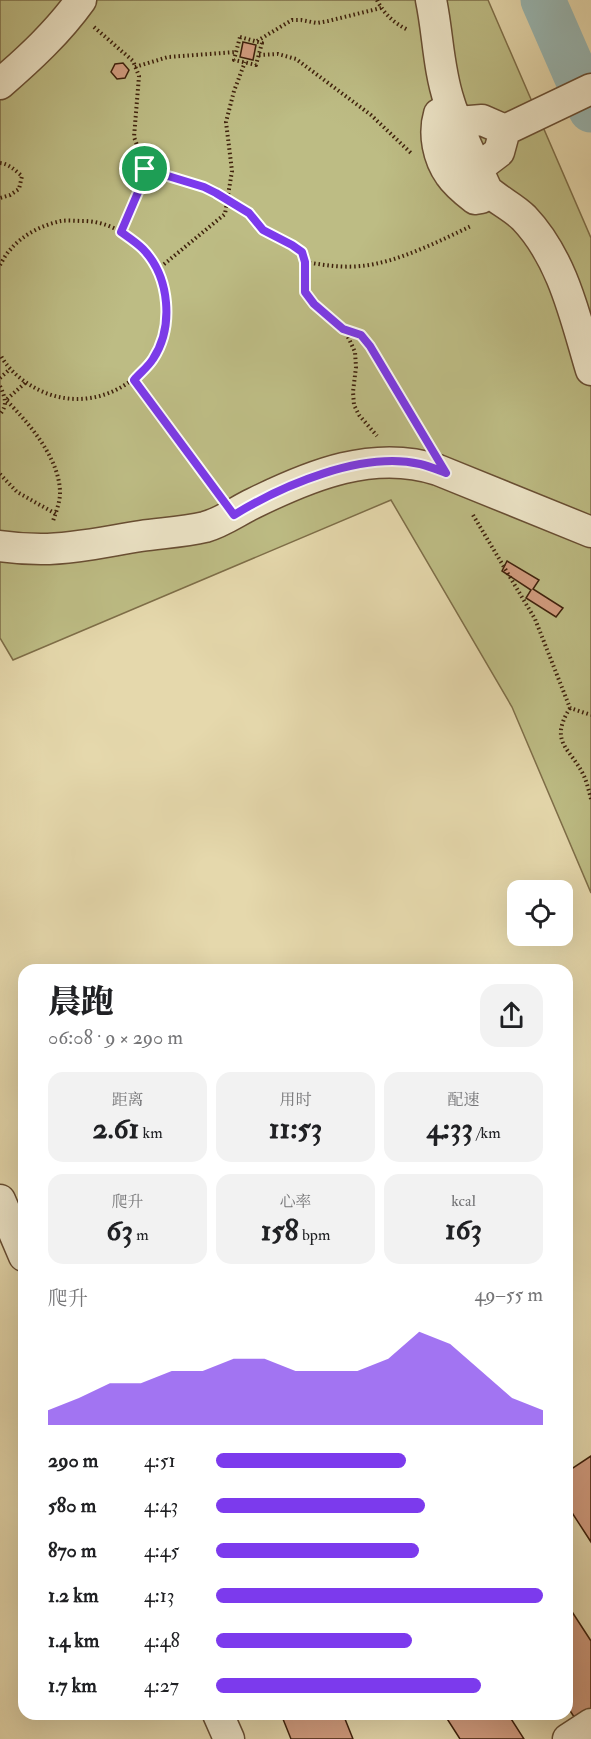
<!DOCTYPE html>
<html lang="zh">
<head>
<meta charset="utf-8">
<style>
	body { margin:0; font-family:"IM FELL Double Pica","Noto Serif SC",serif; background:#f2f2f2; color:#202124; height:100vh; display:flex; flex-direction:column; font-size:22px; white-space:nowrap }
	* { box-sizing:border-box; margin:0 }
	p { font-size:20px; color:#757577 }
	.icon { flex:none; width:33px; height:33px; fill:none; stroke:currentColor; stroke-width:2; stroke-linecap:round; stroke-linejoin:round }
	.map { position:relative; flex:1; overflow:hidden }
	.side { position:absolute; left:18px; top:964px; width:555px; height:756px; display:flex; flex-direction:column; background:#fff; border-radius:18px; box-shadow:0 6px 24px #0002 }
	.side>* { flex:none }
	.buttons { position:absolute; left:507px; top:880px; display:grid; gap:12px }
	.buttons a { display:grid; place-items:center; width:66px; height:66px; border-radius:12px; background:#fff; box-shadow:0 6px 24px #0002; font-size:30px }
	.pin { position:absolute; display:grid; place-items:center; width:51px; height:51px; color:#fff; margin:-26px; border:3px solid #fff; border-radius:50%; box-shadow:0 2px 6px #0007 }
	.round { display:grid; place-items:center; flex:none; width:63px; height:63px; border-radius:18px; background:#f2f2f2 }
	.overview { display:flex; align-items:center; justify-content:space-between; height:102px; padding:0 30px }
	h1 { font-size:33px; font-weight:800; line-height:45px }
	.metrics { display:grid; grid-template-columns:repeat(3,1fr); gap:9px; height:102px; padding:6px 30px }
	.metrics div { display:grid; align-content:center; border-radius:15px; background:#f2f2f2; text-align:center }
	.metrics b { font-size:30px; font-weight:800 }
	.metrics small { font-size:16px; font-weight:400 }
	.metrics p { font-size:16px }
	.chart { height:168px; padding:12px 30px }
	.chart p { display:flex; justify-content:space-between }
	.chart svg { width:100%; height:108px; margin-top:6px; fill:#7c3aed; opacity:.7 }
	ul { padding:0 30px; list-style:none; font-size:20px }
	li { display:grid; grid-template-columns:96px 72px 1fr; align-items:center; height:45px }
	li i { height:15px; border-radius:8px; background:#7c3aed }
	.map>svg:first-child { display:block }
	.green { fill:#bdbc84; stroke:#7e6e48; stroke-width:1.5 }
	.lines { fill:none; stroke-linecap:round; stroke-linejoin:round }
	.river { stroke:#99b8b4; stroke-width:45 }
	.building { fill:#d39d80; stroke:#3e200b; stroke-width:1.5 }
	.minor-casing { stroke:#684e33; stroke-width:33 }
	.path { stroke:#3e200b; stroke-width:4; stroke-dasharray:1.5 3; stroke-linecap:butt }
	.minor { stroke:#eee6c9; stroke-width:30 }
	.route-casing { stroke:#fff; stroke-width:12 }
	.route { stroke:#7c3aed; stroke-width:8 }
</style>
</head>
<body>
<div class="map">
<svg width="591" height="1739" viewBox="0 0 591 1739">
	<rect width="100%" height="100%" fill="#e5d8ac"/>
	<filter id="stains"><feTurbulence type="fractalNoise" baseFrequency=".00333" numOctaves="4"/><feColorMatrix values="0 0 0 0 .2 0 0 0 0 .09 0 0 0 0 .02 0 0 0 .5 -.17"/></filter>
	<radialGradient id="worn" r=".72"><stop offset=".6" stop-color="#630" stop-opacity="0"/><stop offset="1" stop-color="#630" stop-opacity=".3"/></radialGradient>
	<!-- green -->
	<path class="green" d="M0,0H488L591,238V893L512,707L391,500L13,660L0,638Z"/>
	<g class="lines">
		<!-- river -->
		<path class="river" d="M543,0L591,110"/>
	</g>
	<!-- building -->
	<path class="building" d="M243,42L256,45L253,60L240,57Z
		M123,63L129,70L125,78L117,79L111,72L115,64Z
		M507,561L539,580L533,589L563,608L556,617L526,598L531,590L502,571Z
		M591,1456V1542L567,1505V1472Z
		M567,1604L591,1641V1710L576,1720L567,1706Z
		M281,1714H343L353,1739H291Z
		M444,1714H508L524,1739H460Z"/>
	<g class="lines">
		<defs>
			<path id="minor" d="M431,0C438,33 438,68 449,101C458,131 474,161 487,190C499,201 513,207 524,218C563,259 575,317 591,370
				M0,84C30,58 58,32 81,0
				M453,112L445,111L439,114C433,134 438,158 450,175C456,184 466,192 475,199L481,198L487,190
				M458,122L482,120L505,130L591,89
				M478,168L499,152L505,130
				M0,546C14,548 28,549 41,549C74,549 108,541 141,536C162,533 184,532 205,527C223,522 237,511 254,503C311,475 374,449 438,470L591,532
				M0,1200L24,1256
				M218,1714L229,1739
				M568,1739L591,1724"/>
		</defs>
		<!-- minor casing -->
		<use href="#minor" class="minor-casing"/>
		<!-- path -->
		<path class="path" d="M377,0C384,14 394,23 408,30
			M94,27L133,61L139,76L134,137L143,161L145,175L121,232
			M240,37L262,43L256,65L234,60Z
			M257,41L292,20H301L317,23L328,21L381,8
			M259,55L278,54L296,59L371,115L412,154
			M135,67L168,57L236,52
			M0,163C9,164 15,170 22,176L19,189L10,195L0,198
			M145,169L204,187L216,193L249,213L263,230L292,245L302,252L305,262V292L314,304L343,329L349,339L355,352L356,367L353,392L354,405L359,415L377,436
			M305,262C324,265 342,268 361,266C396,263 440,241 471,226
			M0,265C3,260 6,254 10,250C22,235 42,225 61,221C68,220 76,221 84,221C108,221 136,237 149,257C158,271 166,287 167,303C171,371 100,420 39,390C23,382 8,370 0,354
			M157,270L225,214L232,171L226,122L234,91L245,62
			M343,329L361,335L370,346L426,440
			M0,378L10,369
			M134,380L218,493
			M25,383L6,400C29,423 60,459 60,493C60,502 56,512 53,521
			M0,386C5,397 8,405 0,414
			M0,474L17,492L56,514
			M473,515L535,619L570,708L591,715
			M570,708C548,743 571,748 584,776C587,783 589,791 591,799"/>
		<!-- minor -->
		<use href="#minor" class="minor"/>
	</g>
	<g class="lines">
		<defs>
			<path id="route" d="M145,169L204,187L216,193L249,213L263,230L292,245L302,252L305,262V292L314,304L343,329L361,335L370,346L446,473C438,470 429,466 420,464C362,451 283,485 234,515L134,380C140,373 148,367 153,359C174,327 170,277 143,249C137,243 128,237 121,232L142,183Z"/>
		</defs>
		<!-- route casing -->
		<use href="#route" class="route-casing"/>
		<!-- route -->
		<use href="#route" class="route"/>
	</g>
	<rect width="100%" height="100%" filter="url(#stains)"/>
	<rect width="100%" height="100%" fill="url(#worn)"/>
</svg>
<div class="buttons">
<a><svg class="icon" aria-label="locate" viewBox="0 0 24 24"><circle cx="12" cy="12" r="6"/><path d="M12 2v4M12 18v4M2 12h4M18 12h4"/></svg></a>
</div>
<div class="pin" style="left:145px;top:169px;background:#1e9e55"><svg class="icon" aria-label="arrive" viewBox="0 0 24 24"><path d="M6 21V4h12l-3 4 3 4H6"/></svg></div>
<section class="side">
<div class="overview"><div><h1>晨跑</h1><p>06:08 · 9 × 290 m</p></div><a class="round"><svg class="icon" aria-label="share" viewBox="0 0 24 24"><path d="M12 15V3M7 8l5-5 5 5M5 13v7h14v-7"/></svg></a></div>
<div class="metrics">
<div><p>距离</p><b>2.61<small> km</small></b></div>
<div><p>用时</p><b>11:53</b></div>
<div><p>配速</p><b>4:33<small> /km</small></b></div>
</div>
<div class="metrics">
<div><p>爬升</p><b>63<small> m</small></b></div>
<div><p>心率</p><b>158<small> bpm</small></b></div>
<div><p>kcal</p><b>163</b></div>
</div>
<div class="chart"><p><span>爬升</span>49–55 m</p>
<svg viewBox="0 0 160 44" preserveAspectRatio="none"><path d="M0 44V38L10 33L20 27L30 27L40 22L50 22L60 17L70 17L80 22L90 22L100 22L110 17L120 6L130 11L140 22L150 33L160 38V44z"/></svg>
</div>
<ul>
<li><b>290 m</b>4:51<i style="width:58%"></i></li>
<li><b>580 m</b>4:43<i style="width:64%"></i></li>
<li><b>870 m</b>4:45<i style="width:62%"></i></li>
<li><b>1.2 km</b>4:13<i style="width:100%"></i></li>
<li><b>1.4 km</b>4:48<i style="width:60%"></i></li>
<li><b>1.7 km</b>4:27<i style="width:81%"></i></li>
</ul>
</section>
</div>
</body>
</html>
